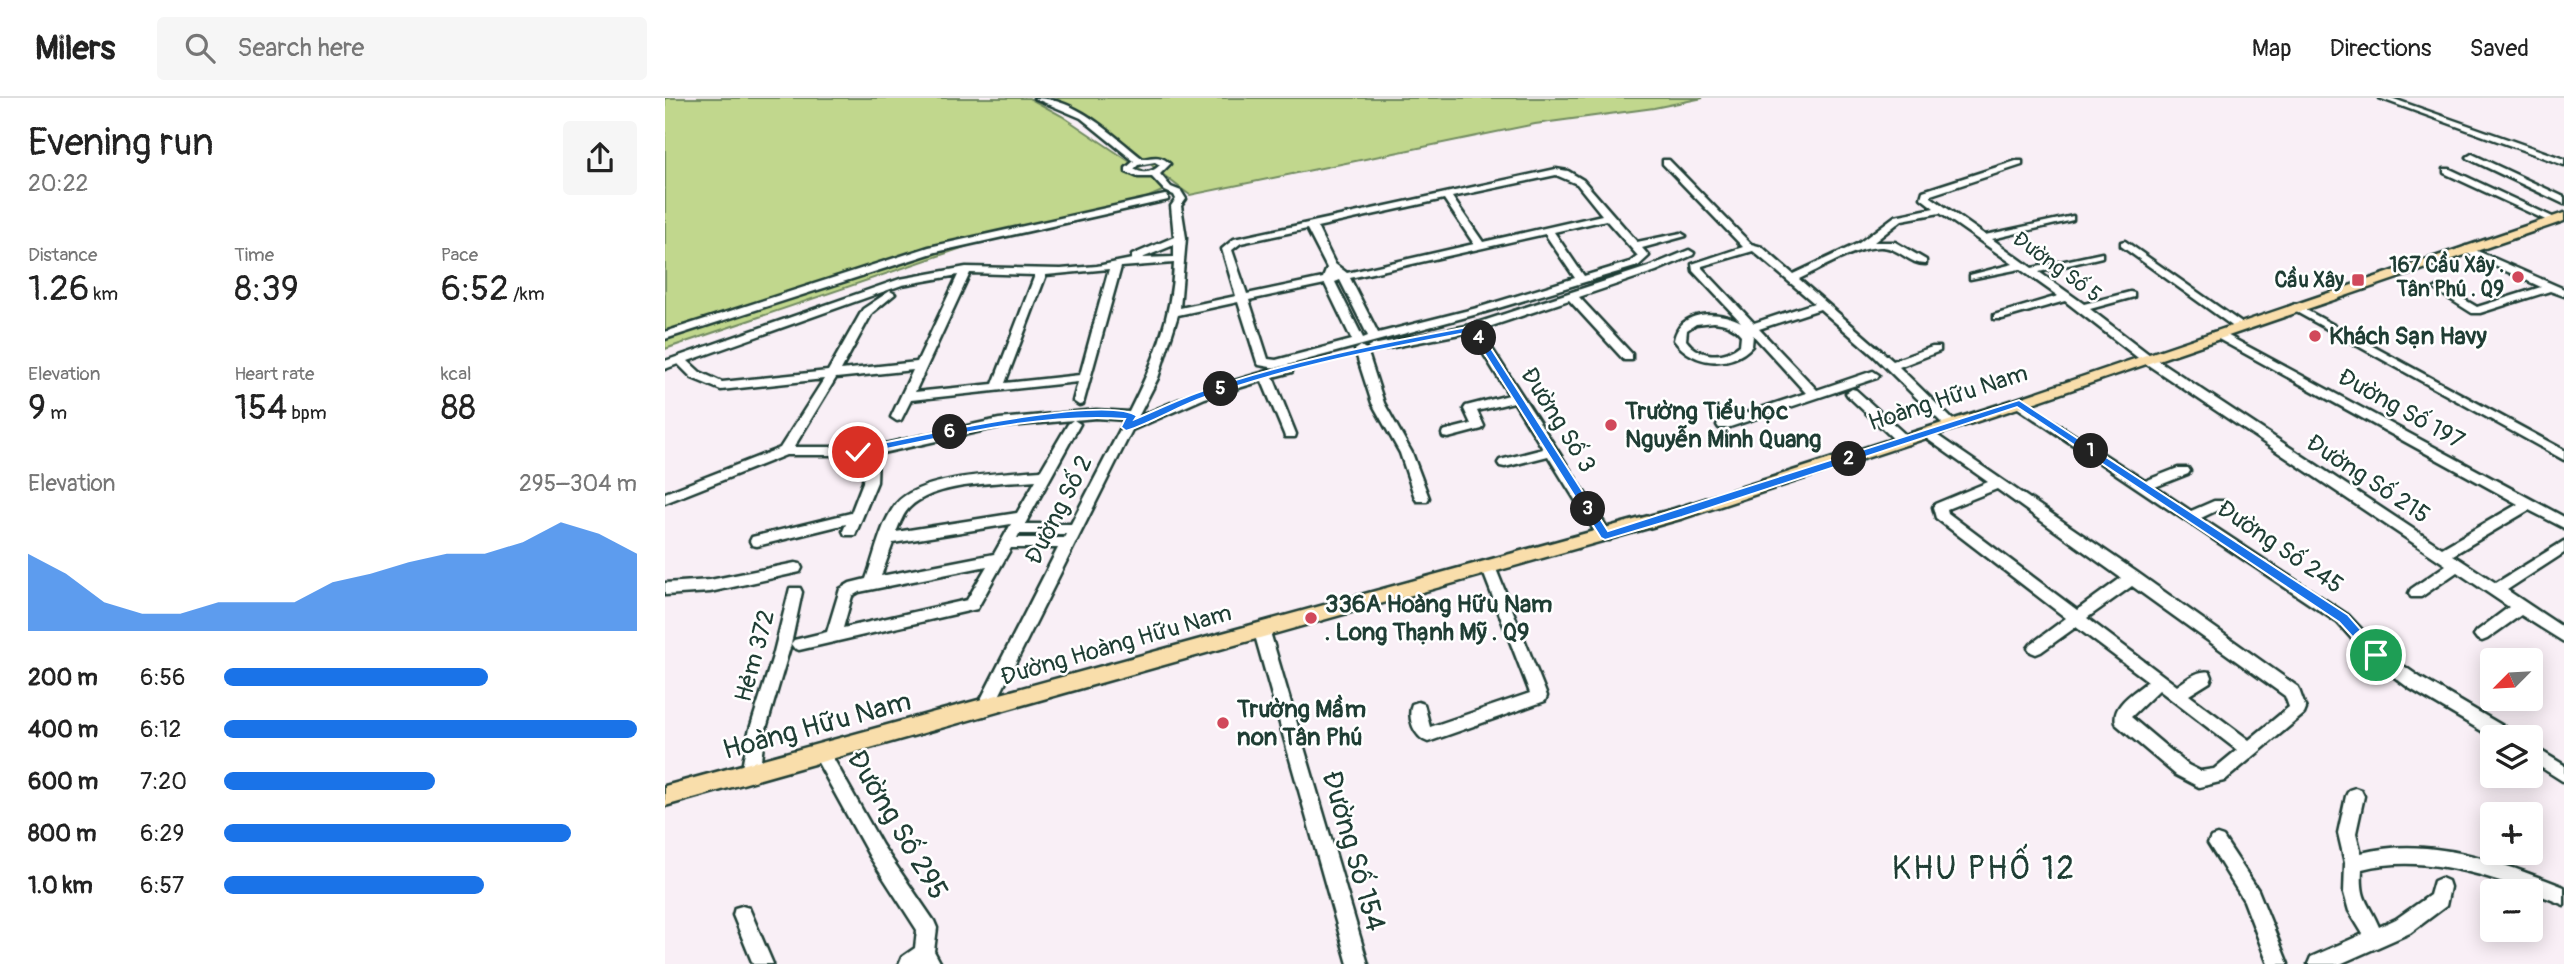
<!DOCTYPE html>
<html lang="en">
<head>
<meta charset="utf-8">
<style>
	body { margin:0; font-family:Pangolin,sans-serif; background:#f6f6f6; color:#222; height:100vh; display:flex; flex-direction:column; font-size:26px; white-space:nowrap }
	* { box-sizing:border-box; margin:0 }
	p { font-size:23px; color:#767676 }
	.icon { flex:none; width:38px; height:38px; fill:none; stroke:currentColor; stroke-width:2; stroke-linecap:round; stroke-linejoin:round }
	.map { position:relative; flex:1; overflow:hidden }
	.details { display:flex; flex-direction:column; background:#fff; width:665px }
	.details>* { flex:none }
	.needle { width:46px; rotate:246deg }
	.controls { position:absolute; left:1815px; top:550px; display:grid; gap:14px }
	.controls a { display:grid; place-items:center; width:63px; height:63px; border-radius:7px; background:#fff; box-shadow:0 4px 18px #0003; font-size:35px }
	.pin { position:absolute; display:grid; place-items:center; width:60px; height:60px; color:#fff; margin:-30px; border:4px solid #fff; border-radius:50%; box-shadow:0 2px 7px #0007 }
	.km { position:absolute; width:35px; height:35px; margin:-18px; border-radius:50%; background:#222; color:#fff; font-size:19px; line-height:35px; text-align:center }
	.round { display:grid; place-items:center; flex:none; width:74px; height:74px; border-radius:7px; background:#f6f6f6 }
	.summary { display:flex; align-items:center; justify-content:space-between; height:119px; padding:0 28px }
	h1 { font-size:38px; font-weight:600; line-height:52px }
	.stats { display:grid; grid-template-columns:repeat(3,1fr); gap:10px; height:119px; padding:7px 28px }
	.stats div { display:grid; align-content:center }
	.stats b { font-size:35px; font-weight:600 }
	.stats small { font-size:19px; font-weight:400 }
	.stats p { font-size:19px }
	.chart { height:196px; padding:14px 28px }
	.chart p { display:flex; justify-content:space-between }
	.chart svg { width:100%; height:126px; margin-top:7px; fill:#1a73e8; opacity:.7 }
	ul { padding:0 28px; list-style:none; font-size:23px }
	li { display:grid; grid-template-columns:112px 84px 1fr; align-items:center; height:52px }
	li i { height:18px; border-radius:9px; background:#1a73e8 }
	header { display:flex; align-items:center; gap:42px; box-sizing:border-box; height:98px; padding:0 35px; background:#fff; border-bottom:2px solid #e0e0e0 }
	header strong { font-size:33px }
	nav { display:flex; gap:38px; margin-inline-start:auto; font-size:24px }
	.search { width:490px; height:63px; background:#f6f6f6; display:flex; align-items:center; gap:18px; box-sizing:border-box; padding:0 24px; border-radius:7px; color:#767676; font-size:26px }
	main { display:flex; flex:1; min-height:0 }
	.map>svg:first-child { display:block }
	.green { fill:#c1d78d; stroke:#708a60; stroke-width:2 }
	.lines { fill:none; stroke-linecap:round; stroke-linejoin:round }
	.minor-casing { stroke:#1f3d34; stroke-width:5 }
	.major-casing { stroke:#1f3d34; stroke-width:5 }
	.minor { fill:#fff; fill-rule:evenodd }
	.major { fill:#f9deab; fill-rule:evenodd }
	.route { fill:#1a73e8; stroke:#fff; stroke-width:2 }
	.poi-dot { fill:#d1495b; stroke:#fff; stroke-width:2.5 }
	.labels { text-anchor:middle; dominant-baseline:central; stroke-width:5; stroke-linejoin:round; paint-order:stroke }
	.far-poi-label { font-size:21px; font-weight:bold; fill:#1f3d34; stroke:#fff; text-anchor:end }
	.far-street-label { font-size:21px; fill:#1f3d34; stroke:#fff }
	.poi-label { font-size:24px; font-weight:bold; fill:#1f3d34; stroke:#fff; text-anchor:start }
	.street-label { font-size:24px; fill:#1f3d34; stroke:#fff }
	.near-street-label { font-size:28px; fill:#1f3d34; stroke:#fff }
	.near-neighbourhood-label { font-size:32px; letter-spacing:2px; fill:#1f3d34; stroke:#fff }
</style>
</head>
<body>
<header>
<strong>Milers</strong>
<div class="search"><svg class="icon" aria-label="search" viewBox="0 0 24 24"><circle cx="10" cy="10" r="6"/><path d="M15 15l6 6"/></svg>Search here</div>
<nav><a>Map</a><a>Directions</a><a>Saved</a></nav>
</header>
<main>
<section class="details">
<div class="summary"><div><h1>Evening run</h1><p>20:22</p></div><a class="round"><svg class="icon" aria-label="share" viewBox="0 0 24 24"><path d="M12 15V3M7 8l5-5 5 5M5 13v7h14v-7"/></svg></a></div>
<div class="stats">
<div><p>Distance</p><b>1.26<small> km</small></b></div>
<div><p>Time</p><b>8:39</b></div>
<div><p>Pace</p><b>6:52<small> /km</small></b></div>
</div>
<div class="stats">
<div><p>Elevation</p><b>9<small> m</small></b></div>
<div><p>Heart rate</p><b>154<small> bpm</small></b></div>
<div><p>kcal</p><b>88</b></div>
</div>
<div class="chart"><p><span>Elevation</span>295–304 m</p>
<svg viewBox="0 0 160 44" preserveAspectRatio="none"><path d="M0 44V17L10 24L20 34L30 38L40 38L50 34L60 34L70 34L80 27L90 24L100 20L110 17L120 17L130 13L140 6L150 10L160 17V44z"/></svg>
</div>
<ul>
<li><b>200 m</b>6:56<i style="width:64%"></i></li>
<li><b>400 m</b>6:12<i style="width:100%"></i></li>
<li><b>600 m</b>7:20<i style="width:51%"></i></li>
<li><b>800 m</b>6:29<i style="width:84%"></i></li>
<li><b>1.0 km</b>6:57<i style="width:63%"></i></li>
</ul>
</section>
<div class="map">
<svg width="1899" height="866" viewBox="0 0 1899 866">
	<rect width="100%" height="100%" fill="#f9eff6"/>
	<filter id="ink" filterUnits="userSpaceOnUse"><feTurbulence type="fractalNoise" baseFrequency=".0143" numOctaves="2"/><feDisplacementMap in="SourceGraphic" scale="14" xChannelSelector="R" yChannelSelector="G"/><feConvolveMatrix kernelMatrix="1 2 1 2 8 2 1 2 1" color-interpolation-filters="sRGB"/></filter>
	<g filter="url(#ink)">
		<!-- green -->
		<path class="green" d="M0,0H364L397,18L504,90L470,105L332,138L0,251Z
			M380,0H1038L989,10L870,26L525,97C477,64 438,16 380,0Z"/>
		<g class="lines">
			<defs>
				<path id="minor" d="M369,0C412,0 446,36 478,61C489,59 496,57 505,66L495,76L506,89L516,93L521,101L516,108L521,140L515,210L571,198L557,151L569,141L891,71L903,73L918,82L972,144L1016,135L1021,138L977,150L984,158L973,168L820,214L611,270L594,267L592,264L573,204L513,217L493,280L473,319L532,294L623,267L627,268V274L608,279L631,336L630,339H620L619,336L597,283L540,300L467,332L325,616L319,618L313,616L311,611L393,450H346L312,511L134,552L129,550L126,546L100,634L94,675L91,680L85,683L79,680L76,675L84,634L108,558L125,490H135L137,494L126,546L129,542L162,534L175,491L185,485L201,481C210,457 215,427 231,406C254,377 341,375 376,372L403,326L408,322L334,329L213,356L212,384L190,437H180L178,433L181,426L92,448L87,447L85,443L87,439L186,415L198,384L200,357H121L0,405V395L115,350L159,281L56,292L27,280L13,266L0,271V263L235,181L301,169L396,171L432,168L467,161V157L509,139L506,108L511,101L509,97L500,93L487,79H473L461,74V70L469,63L416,20ZM490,64L495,67C488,74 479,77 469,71L473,67ZM891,77L912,86L937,117L818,144L787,99ZM779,101L809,146L682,175L670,166L652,129ZM941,122L973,158L965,164L919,178L889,134ZM642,131L662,170L658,180L582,196L567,152L576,145ZM880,136L910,180L812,210L713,235L685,180ZM509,147V159L477,160ZM509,165C507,219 488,267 464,314L431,312L334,321L206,349H129L171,280L248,272L226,319L232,323L236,322L246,302L413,284L408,303L414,307L418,306L456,169ZM444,171L415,277L340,285L381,177ZM305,175L370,177L328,286L250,294ZM293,177L252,264L176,272L207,215L230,196L225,193L198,211L163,273L57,284L35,274L23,263L237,187ZM675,182L703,238L698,240L670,184ZM660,186L687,242L611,262L603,261L584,202ZM431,320L460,322L406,426H360L415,326L409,322ZM371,382L352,415L231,434C235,425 238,416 244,410C269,384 336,385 371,382ZM346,426L329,456L216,478L228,445ZM354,436H401L399,440H352ZM322,468L302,502L178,530L187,498L194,494Z
					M1714,0H1726L1899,61V67Z
					M1807,56L1899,99V106L1804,61L1802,59Z
					M998,62H1004L1086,146L1097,149L1128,176L1194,145L1230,118L1269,110L1256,100L1258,93L1351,63H1357V67L1266,97V99L1320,137L1408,118V122L1327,141L1367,170L1437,155V159L1374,174L1419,206L1465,194L1469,195V199L1425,211L1485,257L1777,450L1853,406L1548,238V234H1556L1899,419V430L1864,412L1788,457L1831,485L1899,443V455L1842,492L1899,530V544L1856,517L1822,541L1817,543L1812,541L1809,537L1812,533L1844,509L1792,474L1756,499H1746L1744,495L1746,491L1781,467L1477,263L1400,203L1337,221H1329V217L1393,198L1355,171L1305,181V177L1348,166L1275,115L1237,122L1209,144H1230L1261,162V166C1248,167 1238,155 1226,151C1203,141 1156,171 1134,181L1228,263L1267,249H1275V253L1234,269L1290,324L1292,327L1290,330H1282L1209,258L1155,211L1094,231L1152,292L1208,273L1214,277L1212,280L1062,330H1054L1052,327L1054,324L1141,295L1088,237L1087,248C1065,272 1027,267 1009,242C1015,211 1053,212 1076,224L1028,173L1027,166L1078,149L998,66ZM1088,153L1149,205L1089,225L1037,170V168ZM1049,224C1060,225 1069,228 1076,237L1075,247C1059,261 1034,260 1021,242L1022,232L1031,226Z
					M1779,71H1785L1894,122L1885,124L1779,75Z
					M500,97L503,98V102L271,154L0,241V234L264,149Z
					M1460,143L1578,226V230H1570L1456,148V144Z
					M1801,148L1899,191V198L1885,193L1815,215H1807L1769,191L1774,188L1778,189L1812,209L1876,189L1797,153L1796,151Z
					M1024,152L1029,155L1028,157L991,173L914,199L967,256V262H959L904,202L815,232L945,434L947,438L945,442H935L883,358L840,369L835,368L833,365L835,362L878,351L849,304L812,313L819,328L817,331L783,340L778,339L777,336L778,333L806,326L799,311L801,308L844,297L805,234L708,253L702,250L708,247L806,227L983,169Z
					M1630,206L1899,352V362L1626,211L1624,209Z
					M696,248L702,252L719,305L747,355L764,400L762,403H752L750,400L735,355L707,305L690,252Z
					M1187,291L1191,292L1244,340L1245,343L1244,346H1234L1183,298L1181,295Z
					M1354,301L1480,383L1513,370H1523L1525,373L1523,376L1490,389L1526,413L1549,403H1559L1561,406L1559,409L1536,420L1683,517L1717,553L1756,580L1848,634L1850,639H1827L1744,590L1705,561L1673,525L1350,308L1348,305Z
					M1263,331L1473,475L1633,589L1641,611L1639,616L1559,683L1534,689L1511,677L1452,627C1444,608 1470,594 1483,583L1411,529L1376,554L1371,556L1366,554L1363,550L1366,546L1401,520L1271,420L1268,409L1270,406L1323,384L1258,338L1257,335ZM1332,391L1456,480L1412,512L1283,415L1282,411ZM1467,488L1620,598L1624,609L1584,642L1524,597L1545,584L1547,579L1545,574C1533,571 1521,582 1512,588L1422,520ZM1494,592L1572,652L1549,671L1535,673L1523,667L1466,619Z
					M130,465L135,466L137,470L135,474L45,494L0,497V485L45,482Z
					M824,466L829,467L831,471L882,598L880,603L763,644C749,639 742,620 747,606L753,604L759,606L765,629L865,595L817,471L819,467Z
					M597,528L602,530L605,534L703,866H683L589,534L592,530Z
					M1866,647L1899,667V684L1866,663Z
					M157,649L163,651L217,747L269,823L272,830L269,853L276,866H234L237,859L250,850L252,832L205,759L151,661L149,656L151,651Z
					M1690,690L1696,692L1699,698L1691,735L1696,755C1765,737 1835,764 1899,789V807C1837,782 1766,754 1697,771C1695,804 1703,802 1714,829L1731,821L1765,797L1769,783L1776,780L1783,783L1785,789L1781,808L1745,835L1675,866H1643L1646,859L1698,836L1684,813L1679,795L1680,765L1673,735L1681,698L1684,692Z
					M1552,737L1558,739L1593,792L1623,866H1603L1579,803L1543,745L1546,739Z
					M77,808L84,810L108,866H88L68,817L70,810Z"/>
				<path id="major" d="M1899,115V123L1359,308L1019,420L0,708V688L1009,411L1349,302Z"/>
			</defs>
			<!-- minor casing -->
			<use href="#minor" class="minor-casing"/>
			<!-- major casing -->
			<use href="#major" class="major-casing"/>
			<!-- minor -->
			<use href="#minor" class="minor"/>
			<!-- major -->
			<use href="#major" class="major"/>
		</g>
	</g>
	<!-- route -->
	<path class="route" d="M808,228L813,230L943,433L1354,302L1683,517L1718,557L1716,560H1707L1674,524L1352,309L1017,419L940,442L936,440L806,234C716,251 626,268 540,299C514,308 489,324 461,333L456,329L460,321C370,315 281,339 193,357L188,354L193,350C238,341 441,295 472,318L470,321C491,312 512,302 534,294C623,263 716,245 808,228Z"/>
	<!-- markers -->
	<g class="poi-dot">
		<circle cx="1853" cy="179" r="7"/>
		<rect x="1686" y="175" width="14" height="14" rx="3.5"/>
		<circle cx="1650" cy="238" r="7"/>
		<circle cx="946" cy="327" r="7"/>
		<circle cx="646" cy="520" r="7"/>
		<circle cx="558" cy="625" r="7"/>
	</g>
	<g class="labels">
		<!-- far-poi labels -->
		<g class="far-poi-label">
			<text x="1839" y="167">167 Cầu Xây .<tspan x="1839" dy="24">Tân Phú . Q9</tspan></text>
			<text x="1679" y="182">Cầu Xây</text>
		</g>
		<!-- far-street labels -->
		<g class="far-street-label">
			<text transform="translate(1392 169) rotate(36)">Đường Số 5</text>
		</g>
		<!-- poi labels -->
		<g class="poi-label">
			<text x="1664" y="238">Khách Sạn Havy</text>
			<text x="960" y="313">Trường Tiểu học<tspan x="960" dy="28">Nguyễn Minh Quang</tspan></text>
			<text x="660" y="506">336A Hoàng Hữu Nam<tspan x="660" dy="28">. Long Thạnh Mỹ . Q9</tspan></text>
			<text x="572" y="611">Trường Mầm<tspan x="572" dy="28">non Tân Phú</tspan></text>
		</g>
		<!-- street labels -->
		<g class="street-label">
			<text transform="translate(1283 300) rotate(-18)">Hoàng Hữu Nam</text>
			<text transform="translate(1736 311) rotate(29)">Đường Số 197</text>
			<text transform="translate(893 322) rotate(58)">Đường Số 3</text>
			<text transform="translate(1703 381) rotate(33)">Đường Số 215</text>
			<text transform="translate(394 412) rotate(-63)">Đường Số 2</text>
			<text transform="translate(1615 449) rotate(34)">Đường Số 245</text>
			<text transform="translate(451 547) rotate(-16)">Đường Hoàng Hữu Nam</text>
			<text transform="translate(90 558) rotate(-75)">Hẻm 372</text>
		</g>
		<!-- near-street labels -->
		<g class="near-street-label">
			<text transform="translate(152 628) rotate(-15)">Hoàng Hữu Nam</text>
			<text transform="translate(232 727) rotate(59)">Đường Số 295</text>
			<text transform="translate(688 753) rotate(74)">Đường Số 154</text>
		</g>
		<!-- near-neighbourhood labels -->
		<g class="near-neighbourhood-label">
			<text x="1319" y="771">KHU PHỐ 12</text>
		</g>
	</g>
</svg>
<div class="controls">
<a><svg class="needle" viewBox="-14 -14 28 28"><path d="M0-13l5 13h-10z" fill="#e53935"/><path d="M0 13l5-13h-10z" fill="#767676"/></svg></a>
<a><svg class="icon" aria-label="layers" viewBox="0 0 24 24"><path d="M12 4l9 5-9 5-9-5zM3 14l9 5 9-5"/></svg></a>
<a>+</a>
<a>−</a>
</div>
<div class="pin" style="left:1711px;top:557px;background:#1e9e55"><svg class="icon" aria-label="arrive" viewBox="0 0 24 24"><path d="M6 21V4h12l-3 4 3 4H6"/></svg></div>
<div class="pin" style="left:193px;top:354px;background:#d93025"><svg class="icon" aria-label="check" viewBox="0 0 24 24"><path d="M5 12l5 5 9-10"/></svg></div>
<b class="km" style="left:1426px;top:353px">1</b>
<b class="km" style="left:1184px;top:361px">2</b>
<b class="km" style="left:923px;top:411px">3</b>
<b class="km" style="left:814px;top:240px">4</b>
<b class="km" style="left:556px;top:291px">5</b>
<b class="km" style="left:285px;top:334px">6</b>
</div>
</main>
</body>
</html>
